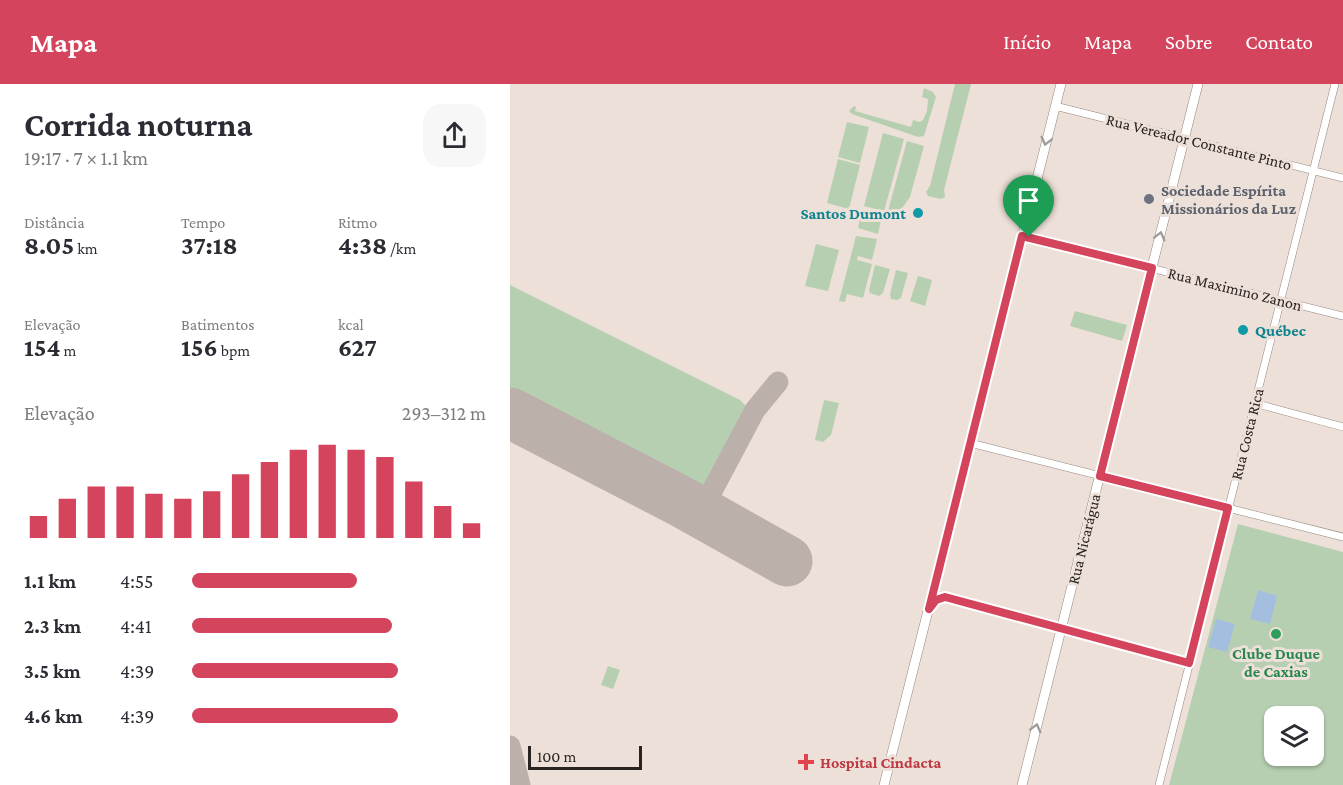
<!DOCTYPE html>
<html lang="pt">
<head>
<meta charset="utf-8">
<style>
	body { margin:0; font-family:"Crimson Pro",serif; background:#f7f7f7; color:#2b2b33; height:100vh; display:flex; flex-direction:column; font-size:22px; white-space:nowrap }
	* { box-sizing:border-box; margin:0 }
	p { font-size:20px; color:#7c7c81 }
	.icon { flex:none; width:33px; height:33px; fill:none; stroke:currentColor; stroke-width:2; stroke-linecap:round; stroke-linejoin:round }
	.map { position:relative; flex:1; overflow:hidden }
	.details { display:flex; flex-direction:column; background:#fff; width:510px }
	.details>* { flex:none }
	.tools { position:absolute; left:754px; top:622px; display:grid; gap:12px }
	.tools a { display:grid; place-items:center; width:60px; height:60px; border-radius:12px; background:#fff; box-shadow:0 2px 4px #0004; font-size:30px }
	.scale { position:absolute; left:18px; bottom:15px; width:114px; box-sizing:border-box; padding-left:6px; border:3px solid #292421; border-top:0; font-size:16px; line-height:21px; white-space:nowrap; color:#292421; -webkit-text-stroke:4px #ede0d8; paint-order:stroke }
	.pin { position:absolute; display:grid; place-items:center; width:51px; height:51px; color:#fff; margin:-62px -26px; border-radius:50% 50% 50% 0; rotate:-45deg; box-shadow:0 0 6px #0007 }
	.pin .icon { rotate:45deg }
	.round { display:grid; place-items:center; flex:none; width:63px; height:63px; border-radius:18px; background:#f7f7f7 }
	.head { display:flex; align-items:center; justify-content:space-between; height:102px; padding:0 24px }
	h1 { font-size:33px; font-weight:700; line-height:45px }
	.stats { display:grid; grid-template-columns:repeat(3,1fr); gap:9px; height:102px; padding:6px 24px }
	.stats div { display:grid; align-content:center }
	.stats b { font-size:26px; font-weight:700 }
	.stats small { font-size:16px; font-weight:400 }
	.stats p { font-size:16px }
	.chart { height:168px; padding:12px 24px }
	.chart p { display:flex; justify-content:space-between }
	.chart svg { width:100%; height:108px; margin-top:6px; stroke:#d4445d; stroke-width:6 }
	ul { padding:0 24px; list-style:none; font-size:20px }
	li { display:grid; grid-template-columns:96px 72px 1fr; align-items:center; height:45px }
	li i { height:15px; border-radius:8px; background:#d4445d }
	header { display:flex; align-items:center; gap:36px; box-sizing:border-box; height:84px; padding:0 30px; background:#d4445d; color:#fff }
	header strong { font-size:28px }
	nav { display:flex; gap:33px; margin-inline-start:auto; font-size:21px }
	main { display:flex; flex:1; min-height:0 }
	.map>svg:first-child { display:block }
	.green { fill:#b7cfb1; fill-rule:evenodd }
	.water { fill:#a4bedf }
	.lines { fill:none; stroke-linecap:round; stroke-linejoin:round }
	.taxiway { stroke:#bcb0aa; stroke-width:21 }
	.runway { stroke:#bcb0aa; stroke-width:51 }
	.minor-casing { stroke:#92867f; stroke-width:8 }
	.secondary-casing { stroke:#92867f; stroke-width:10 }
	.minor { stroke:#fff; stroke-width:7 }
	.secondary { stroke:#fff; stroke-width:9 }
	.oneway { stroke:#9f9c9b }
	.route-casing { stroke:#fff; stroke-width:12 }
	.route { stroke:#d4445d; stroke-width:8 }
	.worship-dot { fill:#6b7280; stroke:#ede0d8; stroke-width:2 }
	.culture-dot { fill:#0f9aa8; stroke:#ede0d8; stroke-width:2 }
	.leisure-dot { fill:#2e9e5b; stroke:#ede0d8; stroke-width:2 }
	.health-dot { fill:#e0444e; stroke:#ede0d8; stroke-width:2 }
	.labels { text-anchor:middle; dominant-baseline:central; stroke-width:6; stroke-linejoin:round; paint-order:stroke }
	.street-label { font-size:16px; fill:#292421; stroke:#ede0d8 }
	.worship-label { font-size:16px; font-weight:bold; fill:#5b616d; stroke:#ede0d8; text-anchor:start }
	.culture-label { font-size:16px; font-weight:bold; fill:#0d838f; stroke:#ede0d8; text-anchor:end }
	.leisure-label { font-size:16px; font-weight:bold; fill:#27864d; stroke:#ede0d8 }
	.health-label { font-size:16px; font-weight:bold; fill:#be3a42; stroke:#ede0d8; text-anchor:start }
</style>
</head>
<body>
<header>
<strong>Mapa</strong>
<nav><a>Início</a><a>Mapa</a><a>Sobre</a><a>Contato</a></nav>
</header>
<main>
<section class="details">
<div class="head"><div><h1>Corrida noturna</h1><p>19:17 · 7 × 1.1 km</p></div><a class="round"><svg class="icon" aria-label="share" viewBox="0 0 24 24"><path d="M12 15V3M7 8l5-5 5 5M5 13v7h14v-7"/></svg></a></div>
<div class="stats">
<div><p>Distância</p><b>8.05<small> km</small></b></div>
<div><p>Tempo</p><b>37:18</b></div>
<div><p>Ritmo</p><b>4:38<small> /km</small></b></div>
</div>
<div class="stats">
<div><p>Elevação</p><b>154<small> m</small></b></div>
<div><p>Batimentos</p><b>156<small> bpm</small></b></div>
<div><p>kcal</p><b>627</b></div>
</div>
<div class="chart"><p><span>Elevação</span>293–312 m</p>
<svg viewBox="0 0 160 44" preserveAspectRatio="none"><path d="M5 44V35M15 44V28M25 44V23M35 44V23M45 44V26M55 44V28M65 44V25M75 44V18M85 44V13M95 44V8M105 44V6M115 44V8M125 44V11M135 44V21M145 44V31M155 44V38"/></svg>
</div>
<ul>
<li><b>1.1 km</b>4:55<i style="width:56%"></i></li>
<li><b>2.3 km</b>4:41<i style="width:68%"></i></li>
<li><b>3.5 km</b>4:39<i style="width:70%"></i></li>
<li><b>4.6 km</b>4:39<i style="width:70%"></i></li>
</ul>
</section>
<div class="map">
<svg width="833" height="701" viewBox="0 0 833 701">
	<rect width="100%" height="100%" fill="#ede0d8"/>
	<!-- green -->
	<path class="green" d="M445,0H461L434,106L435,113L431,115L418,112L416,108L420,102Z
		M414,4L423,8L426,13L414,52L408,53L342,30L339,27L344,22L346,23L345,27L401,43L403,36L410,38L413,36L417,27L418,15L412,13Z
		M337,38L359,43L350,79L328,73Z
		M373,49L394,55L374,127L354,122Z
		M397,57L414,62L400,113L393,123L391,131L378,127Z
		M328,75L350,81L339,125L317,119Z
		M352,127L372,131L368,150L348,144Z
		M346,152L367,155L362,176L348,172L347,176L362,180L353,214L337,210L335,218L329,217Z
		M306,160L329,166L318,207L295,202Z
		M365,181L380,185L373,209L369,212L360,209L359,206Z
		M386,186L398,189L391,214L387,216L381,215L380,210Z
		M408,192L422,196L415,222L400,217Z
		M0,201L230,316L238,324L198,407L190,411L0,310Z
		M565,227L617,241L612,257L560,242Z
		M314,316L329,319L321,351L313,358L305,356Z
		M728,440L833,468V701H659ZM765,633H804V672H765Z
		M98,582L110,586L103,605L91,601Z"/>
	<!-- water -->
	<path class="water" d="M748,506L767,512L760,540L740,535Z
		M706,535L725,540L717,568L698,563Z"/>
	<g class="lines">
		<!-- taxiway -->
		<path class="taxiway" d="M172,418C185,419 192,416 202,407L245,326L268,298
			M0,662L10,701"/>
		<!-- runway -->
		<path class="runway" d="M0,329L172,418L277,477"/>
		<defs>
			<path id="minor" d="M545,22L833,94
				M512,152L833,232
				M744,319L833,343
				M460,359L833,453
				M551,544L679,579
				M649,701L825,0"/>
			<path id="secondary" d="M420,523L426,516L435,513L551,544
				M374,701L551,0
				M512,701L688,0"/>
		</defs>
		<!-- minor casing -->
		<use href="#minor" class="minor-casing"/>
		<!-- secondary casing -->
		<use href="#secondary" class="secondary-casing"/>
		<!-- minor -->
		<use href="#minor" class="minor"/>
		<!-- secondary -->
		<use href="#secondary" class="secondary"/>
	</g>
	<!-- one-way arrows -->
	<defs><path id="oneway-chevron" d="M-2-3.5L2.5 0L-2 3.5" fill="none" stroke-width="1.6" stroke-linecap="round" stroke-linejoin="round" transform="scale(1.5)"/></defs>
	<g class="oneway">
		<use href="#oneway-chevron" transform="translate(536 57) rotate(104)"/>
		<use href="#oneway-chevron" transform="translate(650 152) rotate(-76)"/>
		<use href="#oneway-chevron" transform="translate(526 644) rotate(-76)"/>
	</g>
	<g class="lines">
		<defs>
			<path id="route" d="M512,152L642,184L590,392L718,424L679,579L435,513L426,516L419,525Z"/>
		</defs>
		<!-- route casing -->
		<use href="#route" class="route-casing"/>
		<!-- route -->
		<use href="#route" class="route"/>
	</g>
	<!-- markers -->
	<circle class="worship-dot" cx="639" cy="115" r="6"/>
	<g class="culture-dot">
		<circle cx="408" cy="129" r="6"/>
		<circle cx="733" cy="246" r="6"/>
	</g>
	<circle class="leisure-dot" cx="766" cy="550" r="6"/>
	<path class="health-dot" d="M293 669h6v6h6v6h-6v6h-6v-6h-6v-6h6z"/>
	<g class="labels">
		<!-- street labels -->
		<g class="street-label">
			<text transform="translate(689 58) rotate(14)">Rua Vereador Constante Pinto</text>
			<text transform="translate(725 205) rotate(14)">Rua Maximino Zanon</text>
			<text transform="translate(737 350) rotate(-76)">Rua Costa Rica</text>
			<text transform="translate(574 455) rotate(-76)">Rua Nicarágua</text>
		</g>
		<!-- worship labels -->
		<g class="worship-label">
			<text x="651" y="106">Sociedade Espírita<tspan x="651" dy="18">Missionários da Luz</tspan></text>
		</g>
		<!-- culture labels -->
		<g class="culture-label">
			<text x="396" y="129">Santos Dumont</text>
			<text x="745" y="246" text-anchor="start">Québec</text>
		</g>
		<!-- leisure labels -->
		<g class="leisure-label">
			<text x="766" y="569">Clube Duque<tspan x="766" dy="18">de Caxias</tspan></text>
		</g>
		<!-- health labels -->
		<g class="health-label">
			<text x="310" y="678">Hospital Cindacta</text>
		</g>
	</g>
</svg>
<div class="tools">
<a><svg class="icon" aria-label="layers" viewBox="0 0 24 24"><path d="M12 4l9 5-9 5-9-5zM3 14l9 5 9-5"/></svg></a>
</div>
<div class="scale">100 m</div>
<div class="pin" style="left:519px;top:153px;background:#1e9e55"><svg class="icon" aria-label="arrive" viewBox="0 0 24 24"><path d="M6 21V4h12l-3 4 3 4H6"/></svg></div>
</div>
</main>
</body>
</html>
